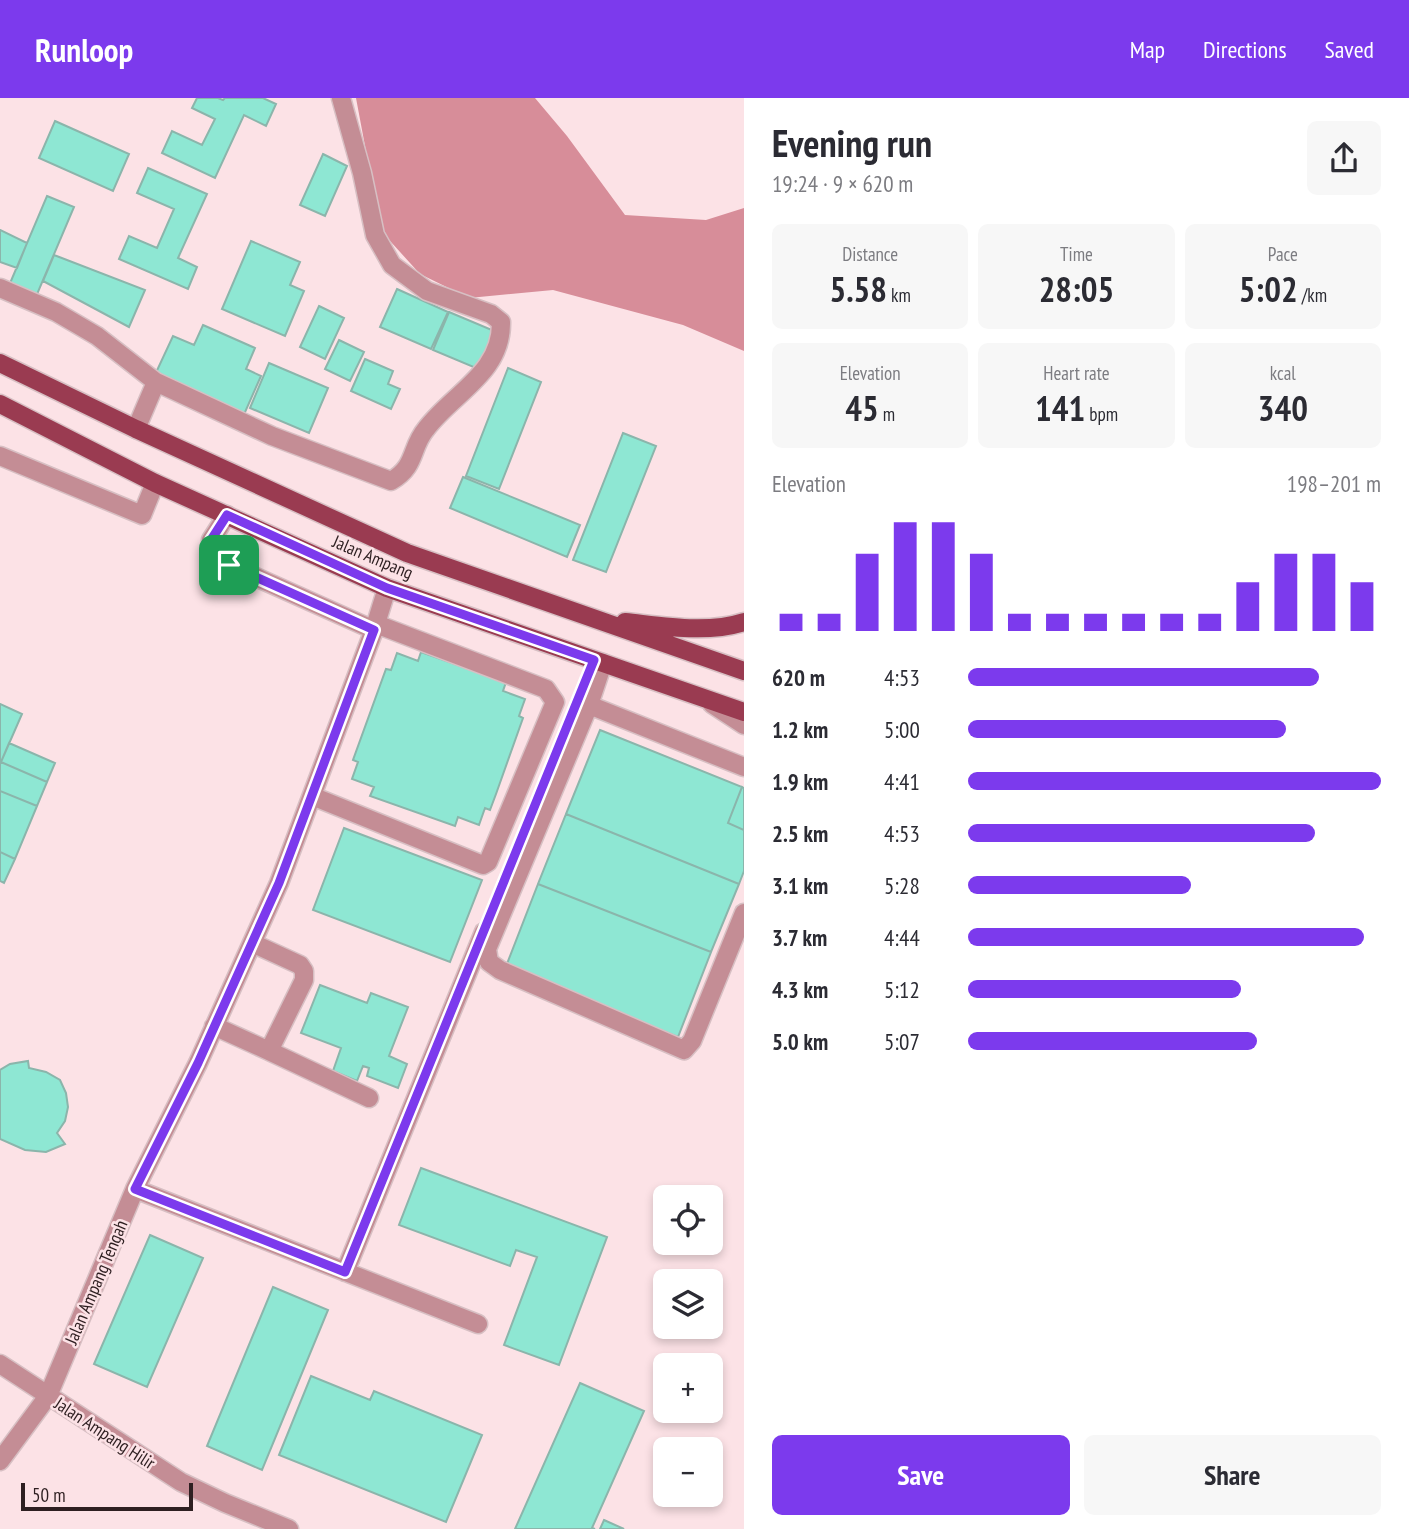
<!DOCTYPE html>
<html lang="en">
<head>
<meta charset="utf-8">
<style>
	body { margin:0; font-family:"PT Sans Narrow",sans-serif; background:#f7f7f7; color:#2b2b33; height:100vh; display:flex; flex-direction:column; font-size:26px; white-space:nowrap }
	* { box-sizing:border-box; margin:0 }
	p { font-size:23px; color:#7c7c81 }
	.icon { flex:none; width:38px; height:38px; fill:none; stroke:currentColor; stroke-width:2; stroke-linecap:round; stroke-linejoin:round }
	.map { position:relative; flex:1; overflow:hidden }
	.sheet { display:flex; flex-direction:column; background:#fff; width:665px }
	.sheet>* { flex:none }
	.buttons { position:absolute; left:653px; top:1087px; display:grid; gap:14px }
	.buttons a { display:grid; place-items:center; width:70px; height:70px; border-radius:10px; background:#fff; box-shadow:0 4px 10px #0003; font-size:35px }
	.scale { position:absolute; left:21px; bottom:18px; width:172px; box-sizing:border-box; padding-left:7px; border:4px solid #2e1f21; border-top:0; font-size:19px; line-height:24px; white-space:nowrap; color:#2e1f21; -webkit-text-stroke:5px #fce2e6; paint-order:stroke }
	.pin { position:absolute; display:grid; place-items:center; width:60px; height:60px; color:#fff; margin:-30px; border-radius:14px; box-shadow:0 4px 10px #0006 }
	.round { display:grid; place-items:center; flex:none; width:74px; height:74px; border-radius:10px; background:#f7f7f7 }
	.overview { display:flex; align-items:center; justify-content:space-between; height:119px; padding:0 28px }
	h1 { font-size:38px; font-weight:700; line-height:52px }
	.figures { display:grid; grid-template-columns:repeat(3,1fr); gap:10px; height:119px; padding:7px 28px }
	.figures div { display:grid; align-content:center; border-radius:10px; background:#f7f7f7; text-align:center }
	.figures b { font-size:35px; font-weight:700 }
	.figures small { font-size:19px; font-weight:400 }
	.figures p { font-size:19px }
	.chart { height:196px; padding:14px 28px }
	.chart p { display:flex; justify-content:space-between }
	.chart svg { width:100%; height:126px; margin-top:7px; stroke:#7c3aed; stroke-width:6 }
	.action { display:flex; gap:14px; margin-top:auto; padding:14px 28px }
	.action a { flex:1; height:80px; border-radius:10px; background:#7c3aed; color:#fff; font-size:28px; font-weight:700; line-height:80px; text-align:center }
	.action a+a { background:#f7f7f7; color:#2b2b33 }
	ul { padding:0 28px; list-style:none; font-size:23px }
	li { display:grid; grid-template-columns:112px 84px 1fr; align-items:center; height:52px }
	li i { height:18px; border-radius:9px; background:#7c3aed }
	header { display:flex; align-items:center; gap:42px; box-sizing:border-box; height:98px; padding:0 35px; background:#7c3aed; color:#fff }
	header strong { font-size:33px }
	nav { display:flex; gap:38px; margin-inline-start:auto; font-size:24px }
	main { display:flex; flex:1; min-height:0 }
	.map>svg:first-child { display:block }
	.forest { fill:#d78d99 }
	.building { fill:#8ee7d3; stroke:#8bb5ab; stroke-width:2 }
	.lines { fill:none; stroke-linecap:round; stroke-linejoin:round }
	.minor-casing { stroke:#d7bfc3; stroke-width:21 }
	.major-casing { stroke:#d7bfc3; stroke-width:21 }
	.minor { stroke:#c48d95; stroke-width:18 }
	.major { stroke:#9a3b51; stroke-width:18 }
	.route-casing { stroke:#fff; stroke-width:14 }
	.route { stroke:#7c3aed; stroke-width:9 }
	.labels { text-anchor:middle; dominant-baseline:central; stroke-width:5; stroke-linejoin:round; paint-order:stroke }
	.street-label { font-size:18px; fill:#2e1f21; stroke:#fce2e6 }
</style>
</head>
<body>
<header>
<strong>Runloop</strong>
<nav><a>Map</a><a>Directions</a><a>Saved</a></nav>
</header>
<main>
<div class="map">
<svg width="744" height="1431" viewBox="0 0 744 1431">
	<rect width="100%" height="100%" fill="#fce2e6"/>
	<!-- forest -->
	<path class="forest" d="M356,0H535L567,38L625,117L706,122L744,110V253L683,227L553,192L469,200L420,176L381,133Z"/>
	<!-- building -->
	<path class="building" d="M197,0H218L223,2L225,0H263L276,6L266,28L244,17L215,80L162,55L172,33L202,47L215,21L192,10Z
		M55,23L129,56L113,93L39,60Z
		M323,56L347,68L325,118L300,107Z
		M148,70L207,96L178,160L197,169L188,191L119,161L129,138L157,150L174,111L137,95Z
		M47,98L74,109L35,201L8,190Z
		M0,132L27,145L17,170L0,164Z
		M251,143L300,164L290,187L304,193L285,238L222,211Z
		M54,157L145,192L129,229L43,183Z
		M397,191L448,214L431,251L380,229Z
		M319,208L344,220L325,261L300,249Z
		M449,214L499,235L483,273L433,252Z
		M203,227L255,250L246,271L261,278L242,321L153,281L173,238L194,247Z
		M339,242L364,254L350,283L325,271Z
		M365,261L393,273L388,286L400,291L391,311L351,293Z
		M269,265L328,290L309,335L250,310Z
		M508,270L541,284L499,391L466,378Z
		M623,335L656,348L606,474L573,462Z
		M463,379L580,427L567,459L450,410Z
		M421,554L506,584L503,593L525,601L519,618L523,620L496,696L490,712L485,710L479,727L458,719L455,728L370,698L374,689L352,681L358,664L353,662L386,571L391,572L397,555L418,563Z
		M0,606L22,616L1,664L47,684L37,708L0,693Z
		M600,632L742,689L728,725L744,732V773L739,786L566,716Z
		M9,645L55,665L47,684L1,664Z
		M742,689L744,690V732L728,725Z
		M0,693L37,708L15,761L0,754Z
		M566,716L739,786L711,854L538,786Z
		M344,730L482,782L450,864L313,812Z
		M0,754L15,761L4,785L0,783Z
		M538,786L711,854L678,939L505,871Z
		M320,887L367,905L371,895L408,909L389,958L407,966L398,990L367,978L369,970L363,968L357,983L333,973L341,950L301,935Z
		M28,963L29,970L46,974L60,982L66,995L68,1009L65,1023L57,1035L65,1046L46,1054L25,1052L0,1041V972L10,966Z
		M421,1070L607,1139L559,1267L504,1247L537,1159L516,1152L510,1168L399,1127Z
		M150,1137L203,1160L147,1289L94,1266Z
		M273,1189L328,1212L262,1372L207,1348Z
		M311,1278L370,1302L374,1293L482,1337L446,1424L279,1357Z
		M580,1285L644,1313L592,1430L595,1431H515Z
		M604,1422L624,1431H600Z"/>
	<g class="lines">
		<defs>
			<path id="minor" d="M0,190L56,214L97,238L156,284L272,338L391,383C417,368 410,350 426,331C453,295 502,275 501,224L491,216L427,193L392,167L375,137L362,75L341,0
				M136,331L156,284
				M0,358L142,417L155,385
				M227,417L211,442L213,456L229,467L374,532
				M603,565L589,607L487,851L489,864L500,872L684,952L692,943L744,815
				M712,606L744,627
				M589,607L744,669
				M312,698L483,767L488,764L555,604L546,591L376,526
				M214,928L269,953L304,882V873L300,867L252,845
				M269,953L369,1000
				M135,1091L478,1226
				M345,1174L484,834
				M0,1266L181,1384L225,1405L289,1431
				M0,1363L48,1298L135,1091L198,965L279,785L374,532L387,490"/>
			<path id="major" d="M0,265L136,331L407,455L744,573
				M0,306L155,385L387,490L744,614
				M625,524C663,528 707,536 744,524"/>
		</defs>
		<!-- minor casing -->
		<use href="#minor" class="minor-casing"/>
		<!-- major casing -->
		<use href="#major" class="major-casing"/>
		<!-- minor -->
		<use href="#minor" class="minor"/>
		<!-- major -->
		<use href="#major" class="major"/>
	</g>
	<g class="lines">
		<defs>
			<path id="route" d="M227,417L387,490L594,562L345,1174L135,1091L198,965L279,785L374,532L229,467L213,456L211,442Z"/>
		</defs>
		<!-- route casing -->
		<use href="#route" class="route-casing"/>
		<!-- route -->
		<use href="#route" class="route"/>
	</g>
	<g class="labels">
		<!-- street labels -->
		<g class="street-label">
			<text transform="translate(373 459) rotate(23)">Jalan Ampang</text>
			<text transform="translate(96 1184) rotate(-67)">Jalan Ampang Tengah</text>
			<text transform="translate(105 1335) rotate(33)">Jalan Ampang Hilir</text>
		</g>
	</g>
</svg>
<div class="buttons">
<a><svg class="icon" aria-label="locate" viewBox="0 0 24 24"><circle cx="12" cy="12" r="6"/><path d="M12 2v4M12 18v4M2 12h4M18 12h4"/></svg></a>
<a><svg class="icon" aria-label="layers" viewBox="0 0 24 24"><path d="M12 4l9 5-9 5-9-5zM3 14l9 5 9-5"/></svg></a>
<a>+</a>
<a>−</a>
</div>
<div class="scale">50 m</div>
<div class="pin" style="left:229px;top:467px;background:#1e9e55"><svg class="icon" aria-label="arrive" viewBox="0 0 24 24"><path d="M6 21V4h12l-3 4 3 4H6"/></svg></div>
</div>
<section class="sheet">
<div class="overview"><div><h1>Evening run</h1><p>19:24 · 9 × 620 m</p></div><a class="round"><svg class="icon" aria-label="share" viewBox="0 0 24 24"><path d="M12 15V3M7 8l5-5 5 5M5 13v7h14v-7"/></svg></a></div>
<div class="figures">
<div><p>Distance</p><b>5.58<small> km</small></b></div>
<div><p>Time</p><b>28:05</b></div>
<div><p>Pace</p><b>5:02<small> /km</small></b></div>
</div>
<div class="figures">
<div><p>Elevation</p><b>45<small> m</small></b></div>
<div><p>Heart rate</p><b>141<small> bpm</small></b></div>
<div><p>kcal</p><b>340</b></div>
</div>
<div class="chart"><p><span>Elevation</span>198–201 m</p>
<svg viewBox="0 0 160 44" preserveAspectRatio="none"><path d="M5 44V38M15 44V38M25 44V17M35 44V6M45 44V6M55 44V17M65 44V38M75 44V38M85 44V38M95 44V38M105 44V38M115 44V38M125 44V27M135 44V17M145 44V17M155 44V27"/></svg>
</div>
<ul>
<li><b>620 m</b>4:53<i style="width:85%"></i></li>
<li><b>1.2 km</b>5:00<i style="width:77%"></i></li>
<li><b>1.9 km</b>4:41<i style="width:100%"></i></li>
<li><b>2.5 km</b>4:53<i style="width:84%"></i></li>
<li><b>3.1 km</b>5:28<i style="width:54%"></i></li>
<li><b>3.7 km</b>4:44<i style="width:96%"></i></li>
<li><b>4.3 km</b>5:12<i style="width:66%"></i></li>
<li><b>5.0 km</b>5:07<i style="width:70%"></i></li>
</ul>
<div class="action"><a>Save</a><a>Share</a></div>
</section>
</main>
</body>
</html>
